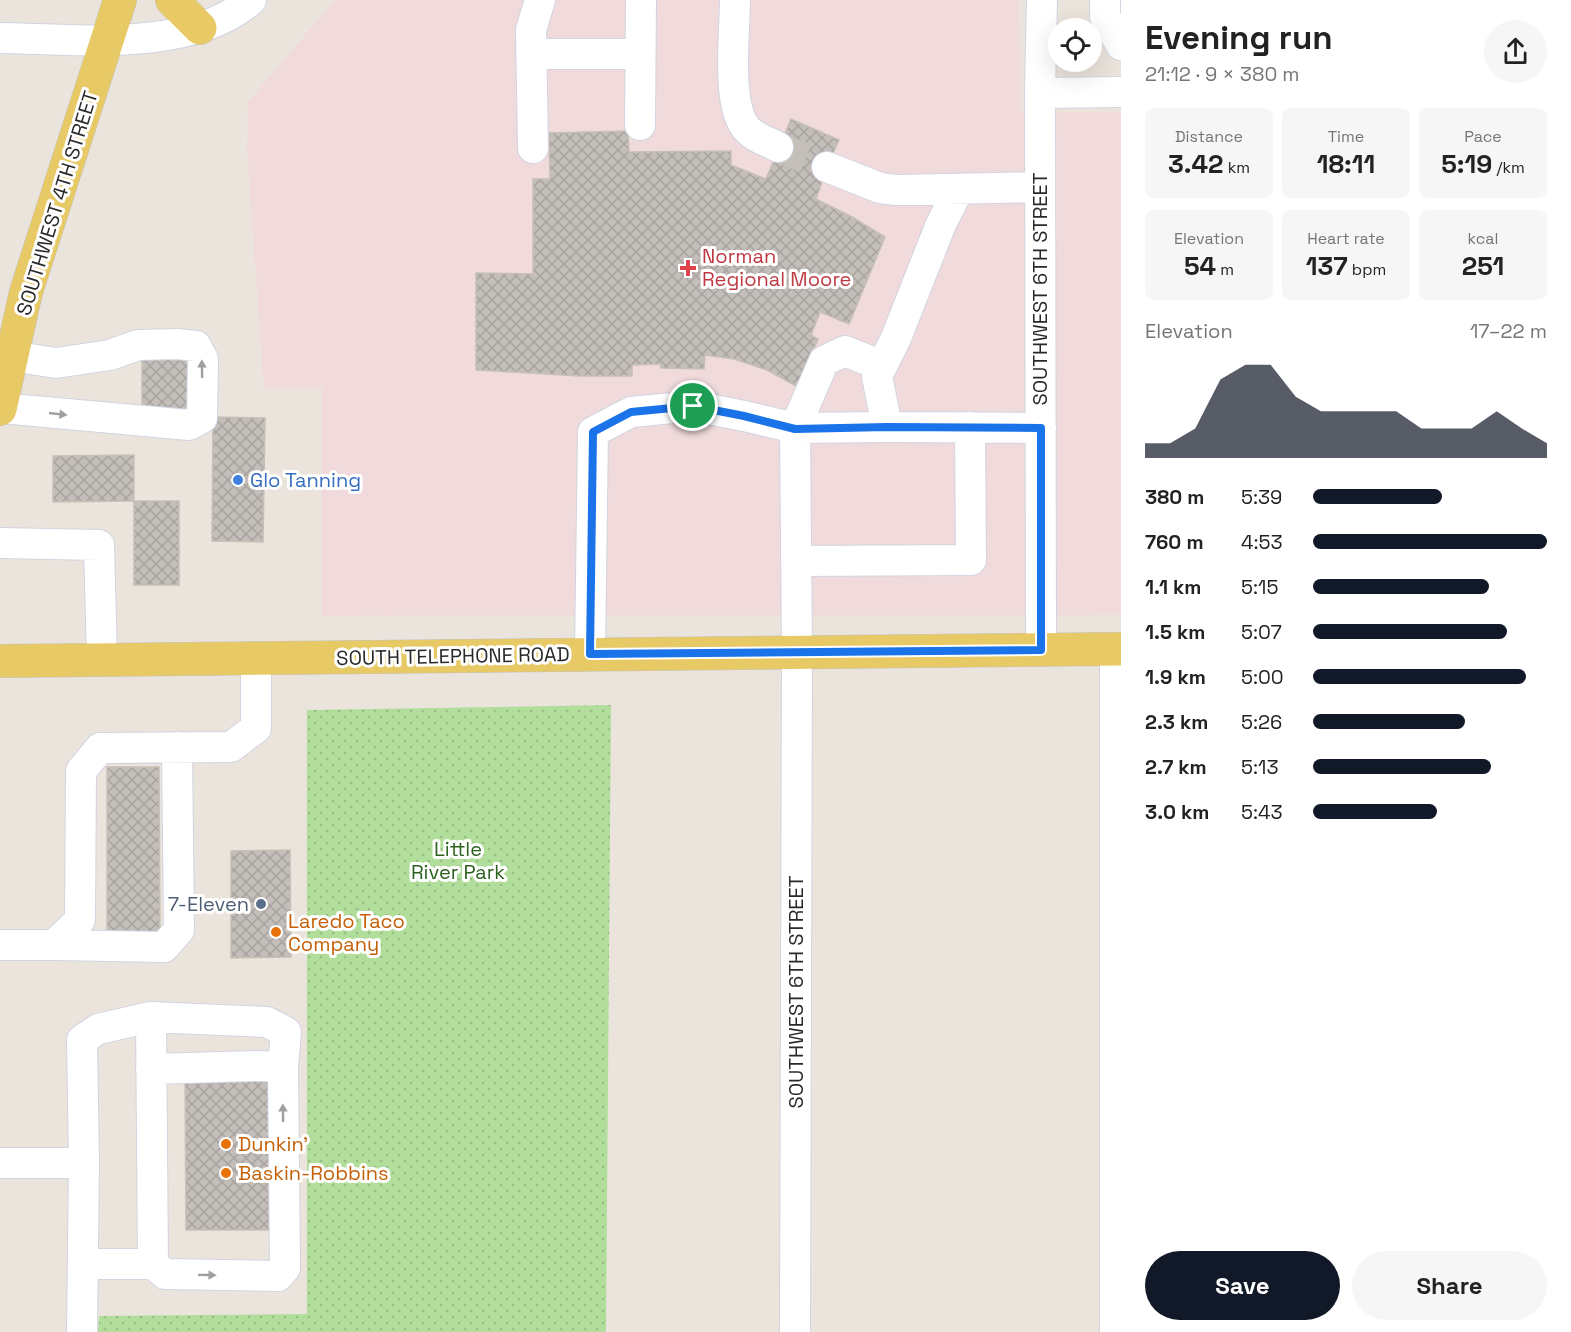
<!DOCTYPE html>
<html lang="en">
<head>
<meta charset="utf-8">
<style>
	body { margin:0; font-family:"Space Grotesk",sans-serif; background:#f6f6f6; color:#222; height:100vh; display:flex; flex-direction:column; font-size:22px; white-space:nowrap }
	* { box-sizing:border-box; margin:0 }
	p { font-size:20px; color:#767676 }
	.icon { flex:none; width:33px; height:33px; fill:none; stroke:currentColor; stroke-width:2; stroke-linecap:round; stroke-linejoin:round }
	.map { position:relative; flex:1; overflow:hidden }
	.panel { display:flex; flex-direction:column; background:#fff; width:450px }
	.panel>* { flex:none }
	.fabs { position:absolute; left:1048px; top:18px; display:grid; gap:12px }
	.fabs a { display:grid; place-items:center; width:54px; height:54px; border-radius:50%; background:#fff; box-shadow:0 6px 24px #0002; font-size:30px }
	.pin { position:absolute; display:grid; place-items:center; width:51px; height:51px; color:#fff; margin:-26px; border:3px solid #fff; border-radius:50%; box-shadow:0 2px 6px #0007 }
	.round { display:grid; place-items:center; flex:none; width:63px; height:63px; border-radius:32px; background:#f6f6f6 }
	.headline { display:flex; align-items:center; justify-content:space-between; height:102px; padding:0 24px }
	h1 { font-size:33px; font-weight:800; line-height:45px }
	.stats { display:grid; grid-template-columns:repeat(3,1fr); gap:9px; height:102px; padding:6px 24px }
	.stats div { display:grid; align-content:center; border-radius:9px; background:#f6f6f6; text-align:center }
	.stats b { font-size:26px; font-weight:800 }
	.stats small { font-size:16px; font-weight:400 }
	.stats p { font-size:16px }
	.chart { height:168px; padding:12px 24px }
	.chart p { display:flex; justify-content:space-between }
	.chart svg { width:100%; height:108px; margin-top:6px; fill:#111827; opacity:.7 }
	.primary-button { display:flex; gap:12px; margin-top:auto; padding:12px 24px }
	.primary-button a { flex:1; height:69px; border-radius:36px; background:#111827; color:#fff; font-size:24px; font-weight:800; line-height:69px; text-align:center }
	.primary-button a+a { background:#f6f6f6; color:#222 }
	ul { padding:0 24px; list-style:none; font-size:20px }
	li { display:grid; grid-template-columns:96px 72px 1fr; align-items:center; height:45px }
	li i { height:15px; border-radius:8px; background:#111827 }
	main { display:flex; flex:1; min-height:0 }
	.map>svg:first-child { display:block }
	.medical { fill:#f1dadb }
	.park { fill:url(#park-dots) }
	.building { fill:url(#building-cross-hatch); stroke:#c6c0b6; stroke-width:1.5 }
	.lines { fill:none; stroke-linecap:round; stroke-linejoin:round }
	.minor-tunnel { stroke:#c4bfb8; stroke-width:30; stroke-dasharray:30 15; stroke-linecap:butt }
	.minor-casing { stroke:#d1d4e1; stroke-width:32 }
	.major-casing { stroke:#c3c3c3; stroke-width:34 }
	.minor { stroke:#fff; stroke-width:30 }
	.major { stroke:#e7c965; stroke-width:33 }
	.oneway { fill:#9f9f9f }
	.route-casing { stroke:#fff; stroke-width:12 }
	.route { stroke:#1a73e8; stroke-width:8 }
	.health-dot { fill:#e0444e; stroke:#fff; stroke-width:2 }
	.shop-dot { fill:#3f7fe0; stroke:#fff; stroke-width:2 }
	.service-dot { fill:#5c6f8a; stroke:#fff; stroke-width:2 }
	.food-dot { fill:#e8710a; stroke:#fff; stroke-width:2 }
	.labels { text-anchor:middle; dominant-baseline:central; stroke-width:6; stroke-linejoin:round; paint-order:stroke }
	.street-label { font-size:20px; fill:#292929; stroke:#fff }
	.health-label { font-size:20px; fill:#be3a42; stroke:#fff; text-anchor:start }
	.shop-label { font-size:20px; fill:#366cbe; stroke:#fff; text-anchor:start }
	.park-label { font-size:20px; fill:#2c611e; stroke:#fff }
	.service-label { font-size:20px; fill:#4e5e75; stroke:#fff; text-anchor:end }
	.food-label { font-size:20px; fill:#c56008; stroke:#fff; text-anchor:start }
</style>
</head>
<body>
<main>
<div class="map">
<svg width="1121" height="1332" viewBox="0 0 1121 1332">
	<defs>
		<pattern id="park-dots" width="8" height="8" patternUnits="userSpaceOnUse" patternTransform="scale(1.5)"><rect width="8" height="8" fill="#b2de9c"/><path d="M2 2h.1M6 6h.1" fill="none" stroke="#99be86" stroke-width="1.8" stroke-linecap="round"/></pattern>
		<pattern id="building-cross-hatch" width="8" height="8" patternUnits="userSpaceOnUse" patternTransform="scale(1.5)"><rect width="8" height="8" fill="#c3beb9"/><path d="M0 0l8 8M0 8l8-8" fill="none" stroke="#a8a39f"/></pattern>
	</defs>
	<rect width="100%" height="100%" fill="#ebe4dc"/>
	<!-- medical -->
	<path class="medical" d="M335,0H1019L1020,112H1121V615L322,616V388L264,389L247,149L248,102Z"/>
	<!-- park -->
	<path class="park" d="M611,705L606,1332H98L99,1316L307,1314V710Z"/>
	<!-- building -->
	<path class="building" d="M791,119L839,140L827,167L816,199L852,217L885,237L849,324L820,312L811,335L818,339L798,387L767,370L734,359L705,355L704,369L661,368L660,364L632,365V376H580L476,370V273L533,274V179H550L549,133L628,131L629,152L731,151V165L766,179Z
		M142,353H188V410H142Z
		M213,417L265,418L263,542L212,541Z
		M134,455V501L53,502V456Z
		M134,501H179V585H134Z
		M107,767H159L160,938H107Z
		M290,850L291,957L231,958V851Z
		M275,1071L276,1230H186L185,1072Z"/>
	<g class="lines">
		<!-- minor-tunnel -->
		<path class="minor-tunnel" d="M778,147L827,167"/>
		<defs>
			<path id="minor" d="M735,0C735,32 726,103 746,128C753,137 769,142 778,147
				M1105,0V17L1121,45
				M0,38C75,39 191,53 251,0
				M531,54H640
				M1040,93L1121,92
				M640,125L641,0
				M533,148L531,30L540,0
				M827,167L880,188L896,190L1040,187
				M0,408L189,425L202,418L203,359L196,346L177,344L138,345L110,355L56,363L11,356
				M887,427L877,376L896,338L941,224L959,189
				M0,543L99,545L102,659
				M796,561L971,560L970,427
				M1041,649L1040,93L1042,0
				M590,654L593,432L631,412L693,406L744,416L795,428L887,427L1041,428
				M0,945H54L80,920L81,771L100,748L231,747L256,728V658
				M54,945L164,947L179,930L177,747
				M151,1069L257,1066L283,1067L285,1268L278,1276L165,1274L153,1264
				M0,1163H84
				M84,1264H153L151,1017
				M82,1332L84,1163L82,1040L98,1029L151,1017L267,1022L286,1032L283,1067
				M795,1332L797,652L795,428L824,361L845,351L882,366
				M1115,1332V649"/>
			<path id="major" d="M172,0L200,28
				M0,409L26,292L120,0
				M0,661L1121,649"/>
		</defs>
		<!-- minor casing -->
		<use href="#minor" class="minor-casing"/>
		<!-- major casing -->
		<use href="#major" class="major-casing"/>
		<!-- minor -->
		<use href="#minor" class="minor"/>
		<!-- major -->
		<use href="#major" class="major"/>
	</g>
	<!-- one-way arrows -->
	<defs><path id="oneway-solid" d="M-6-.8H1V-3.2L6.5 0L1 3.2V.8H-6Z" transform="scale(1.5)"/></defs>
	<g class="oneway">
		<use href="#oneway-solid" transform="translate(202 369) rotate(-91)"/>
		<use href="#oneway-solid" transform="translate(58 414) rotate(6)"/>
		<use href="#oneway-solid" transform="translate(283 1113) rotate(-91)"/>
		<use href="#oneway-solid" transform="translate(207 1275) rotate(1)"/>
	</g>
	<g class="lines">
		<defs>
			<path id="route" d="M693,406L744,416L795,429L887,427L1041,428V650L590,654L593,432L631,412Z"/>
		</defs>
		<!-- route casing -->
		<use href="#route" class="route-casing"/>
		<!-- route -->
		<use href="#route" class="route"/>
	</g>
	<!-- markers -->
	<path class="health-dot" d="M685 259h6v6h6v6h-6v6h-6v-6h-6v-6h6z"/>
	<circle class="shop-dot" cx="238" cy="480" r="6"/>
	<circle class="service-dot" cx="261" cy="904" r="6"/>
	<g class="food-dot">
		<circle cx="276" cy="932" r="6"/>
		<circle cx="226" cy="1144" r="6"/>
		<circle cx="226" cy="1173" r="6"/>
	</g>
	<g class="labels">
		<!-- street labels -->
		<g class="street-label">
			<text transform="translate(57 203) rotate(-73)">SOUTHWEST 4TH STREET</text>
			<text transform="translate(1040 289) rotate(-90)">SOUTHWEST 6TH STREET</text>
			<text transform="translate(453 656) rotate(-1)">SOUTH TELEPHONE ROAD</text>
			<text transform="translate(796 992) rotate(-90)">SOUTHWEST 6TH STREET</text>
		</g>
		<!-- health labels -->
		<g class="health-label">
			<text x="702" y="256">Norman<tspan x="702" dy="23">Regional Moore</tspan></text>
		</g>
		<!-- shop labels -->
		<g class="shop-label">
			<text x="250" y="480">Glo Tanning</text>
		</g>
		<!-- park labels -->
		<g class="park-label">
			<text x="458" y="849">Little<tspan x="458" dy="23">River Park</tspan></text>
		</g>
		<!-- service labels -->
		<g class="service-label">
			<text x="249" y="904">7-Eleven</text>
		</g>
		<!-- food labels -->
		<g class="food-label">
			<text x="288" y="921">Laredo Taco<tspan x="288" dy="23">Company</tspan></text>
			<text x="238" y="1144">Dunkin'</text>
			<text x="238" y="1173">Baskin-Robbins</text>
		</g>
	</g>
</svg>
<div class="fabs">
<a><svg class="icon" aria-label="locate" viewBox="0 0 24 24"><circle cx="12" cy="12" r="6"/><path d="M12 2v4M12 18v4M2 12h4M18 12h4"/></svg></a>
</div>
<div class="pin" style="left:693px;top:406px;background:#1e9e55"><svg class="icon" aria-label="arrive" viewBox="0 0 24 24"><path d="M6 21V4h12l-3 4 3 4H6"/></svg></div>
</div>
<section class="panel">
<div class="headline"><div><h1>Evening run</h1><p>21:12 · 9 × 380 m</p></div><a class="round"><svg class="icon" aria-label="share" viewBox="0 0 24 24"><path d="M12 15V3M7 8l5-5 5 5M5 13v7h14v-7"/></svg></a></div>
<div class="stats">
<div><p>Distance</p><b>3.42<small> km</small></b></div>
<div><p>Time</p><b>18:11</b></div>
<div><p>Pace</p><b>5:19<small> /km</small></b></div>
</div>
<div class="stats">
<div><p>Elevation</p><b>54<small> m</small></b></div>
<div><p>Heart rate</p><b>137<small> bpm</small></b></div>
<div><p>kcal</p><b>251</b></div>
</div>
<div class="chart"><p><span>Elevation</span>17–22 m</p>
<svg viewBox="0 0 160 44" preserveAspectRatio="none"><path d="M0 44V38L10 38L20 32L30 12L40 6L50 6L60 19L70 25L80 25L90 25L100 25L110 32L120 32L130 32L140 25L150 32L160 38V44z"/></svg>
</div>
<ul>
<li><b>380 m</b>5:39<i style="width:55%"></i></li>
<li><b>760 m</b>4:53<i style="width:100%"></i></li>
<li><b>1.1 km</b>5:15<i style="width:75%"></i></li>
<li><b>1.5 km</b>5:07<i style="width:83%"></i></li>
<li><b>1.9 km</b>5:00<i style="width:91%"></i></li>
<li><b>2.3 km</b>5:26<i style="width:65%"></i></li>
<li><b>2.7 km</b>5:13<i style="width:76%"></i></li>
<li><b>3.0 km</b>5:43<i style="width:53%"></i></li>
</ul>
<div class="primary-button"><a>Save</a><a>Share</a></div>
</section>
</main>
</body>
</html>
